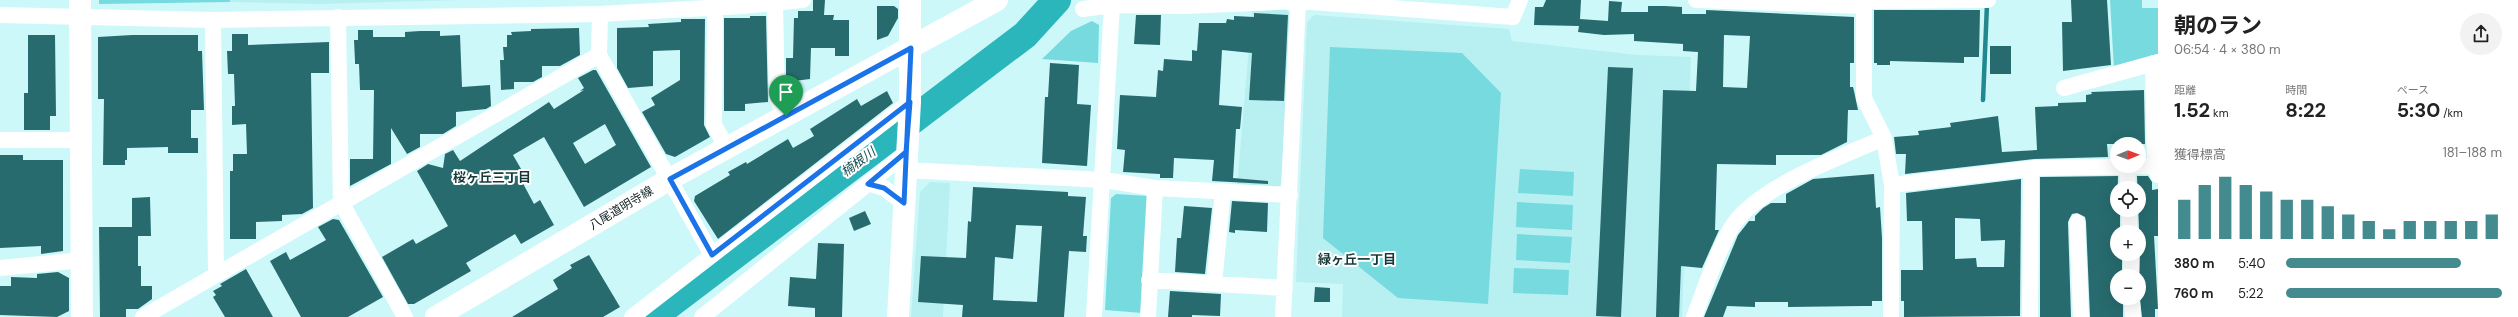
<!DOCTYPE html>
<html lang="ja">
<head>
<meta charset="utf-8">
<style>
	body { margin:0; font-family:"DM Sans","Noto Sans JP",sans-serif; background:#f2f2f2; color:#222; height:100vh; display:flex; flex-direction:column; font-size:15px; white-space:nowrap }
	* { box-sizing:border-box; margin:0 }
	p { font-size:13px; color:#767676 }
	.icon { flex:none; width:22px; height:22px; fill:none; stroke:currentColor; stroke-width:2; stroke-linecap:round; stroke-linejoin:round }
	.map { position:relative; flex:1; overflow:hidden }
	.sheet { display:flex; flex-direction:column; background:#fff; width:360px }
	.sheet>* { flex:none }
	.needle { width:26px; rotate:89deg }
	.buttons { position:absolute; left:2110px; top:137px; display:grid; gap:8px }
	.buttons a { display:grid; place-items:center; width:36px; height:36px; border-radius:50%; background:#fff; box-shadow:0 4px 16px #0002; font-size:20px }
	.pin { position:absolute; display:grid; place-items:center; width:34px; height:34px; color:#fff; margin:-41px -17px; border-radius:50% 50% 50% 0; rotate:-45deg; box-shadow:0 0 4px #0007 }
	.pin .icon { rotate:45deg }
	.round { display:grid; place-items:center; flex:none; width:42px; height:42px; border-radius:21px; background:#f2f2f2 }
	.summary { display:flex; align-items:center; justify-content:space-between; height:68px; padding:0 16px }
	h1 { font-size:22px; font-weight:700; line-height:30px }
	.figures { display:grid; grid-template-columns:repeat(3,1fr); gap:6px; height:68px; padding:4px 16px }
	.figures div { display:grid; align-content:center }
	.figures b { font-size:20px; font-weight:700 }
	.figures small { font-size:11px; font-weight:400 }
	.figures p { font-size:11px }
	.chart { height:112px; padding:8px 16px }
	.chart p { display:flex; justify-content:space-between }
	.chart svg { width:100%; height:72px; margin-top:4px; stroke:#438b8f; stroke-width:6 }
	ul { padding:0 16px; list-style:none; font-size:13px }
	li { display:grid; grid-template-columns:64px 48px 1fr; align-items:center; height:30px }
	li i { height:10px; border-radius:5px; background:#438b8f }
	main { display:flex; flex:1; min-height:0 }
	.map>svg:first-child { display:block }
	.built { fill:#b8eff1 }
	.green { fill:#77dadf }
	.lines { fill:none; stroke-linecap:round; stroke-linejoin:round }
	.stream { stroke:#22888d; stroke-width:4.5 }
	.river { stroke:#2bb6bc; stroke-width:28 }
	.building { fill:#276b6e; fill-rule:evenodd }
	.street { stroke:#fff; stroke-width:16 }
	.secondary { stroke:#fff; stroke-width:22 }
	.route-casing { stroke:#fff; stroke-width:8 }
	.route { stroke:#1a73e8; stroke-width:5 }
	.labels { text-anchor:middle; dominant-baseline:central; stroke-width:4; stroke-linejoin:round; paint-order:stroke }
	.street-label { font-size:12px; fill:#0c1d1e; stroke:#fff }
	.water-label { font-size:13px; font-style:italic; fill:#144d4f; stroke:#fff }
	.neighbourhood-label { font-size:13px; font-weight:bold; fill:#153839; stroke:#fff }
</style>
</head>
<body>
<main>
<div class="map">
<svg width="2158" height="317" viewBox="0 0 2158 317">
	<rect width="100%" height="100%" fill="#ccf8fa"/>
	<!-- built -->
	<path class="built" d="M230,0H459L319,4L230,2Z
		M1285,9L1291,14L1281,184L1274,191L1237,188L1252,11Z
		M1314,15L1509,29L1512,41L1637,55L1691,57L1682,317H1342L1343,284L1296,282L1307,22Z
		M930,182L950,183L943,317H911L920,192Z"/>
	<!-- green -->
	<path class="green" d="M99,0H230V2L99,4Z
		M2110,0H2142V8H2158V57L2114,69Z
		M1092,21L1099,25L1098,63L1042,59L1071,31Z
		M1330,47L1462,53L1501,93L1488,304L1398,298L1323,238Z
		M1520,169L1574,172L1573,196L1518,193Z
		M1116,194L1148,196L1142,313L1105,310L1111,198Z
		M1517,202L1573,205L1572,230L1516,227Z
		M1517,234L1572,237L1570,263L1516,260Z
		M1514,268L1569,270L1568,295L1513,293Z"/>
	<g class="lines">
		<!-- stream -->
		<path class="stream" d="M1983,100L1987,4"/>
		<!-- river -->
		<path class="river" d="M653,317L1025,35L1057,0"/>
	</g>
	<!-- building -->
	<path class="building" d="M813,0H825L824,15H834L833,20H849V56H835V48H811L810,79L794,81V89L786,92V58H793L794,18H798V11H813Z
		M1546,0H1581L1580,19L1608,21L1609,1L1622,2L1621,12H1648V6H1665L1682,7V14H1706V10L1854,17V63H1850V87H1853L1854,91L1858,110H1848L1847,142L1821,155H1776V165L1717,164L1715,230H1719L1702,268L1681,266L1679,317H1656L1663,90L1696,91L1698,52L1683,51V44L1634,41V34L1604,35L1578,32L1579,26L1534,25L1535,7H1543ZM1724,35L1750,36L1747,88L1723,87Z
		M2071,0H2107L2111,65L2063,71L2062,22H2072Z
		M877,6H894L898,9V18L888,36L877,40Z
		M1874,10H1980L1979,57H1964V63L1890,61V65H1877V63H1874Z
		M1254,13L1288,15L1284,101L1249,100L1252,53L1222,50L1219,105L1242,107L1240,129H1236L1233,178L1268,181V184L1212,181L1214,160L1174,158L1173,178H1160V174L1123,172L1125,150L1117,149L1120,95L1156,97L1158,70L1163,71L1164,59L1192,61V50L1197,51L1199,23H1226L1227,19L1234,20V16L1254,17Z
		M1136,15H1161L1160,45L1134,44Z
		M750,16H766L768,102L745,104V111H724V18H750Z
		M681,19H705L704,125L710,137L675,157L666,154L642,112L655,105L651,98L680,80V50L653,51V86L628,88L617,68V28L649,27L648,24L681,22Z
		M579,28L580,55L560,66H542V77L533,82H514V89L501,90L500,60H504L503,47H507V35H512L511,32L531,31V29Z
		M358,30H373V37H405V32L420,31H440V36L460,35L462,87L490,85L491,106L486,109L456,112V126L443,134H420V147L407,154L391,128V164L350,186V159H373L374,90H360L359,64H355V61L354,40H358Z
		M232,34H248V45L329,42V73H311L313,208L302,214L282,215V221L256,222V239H230V171H233V154H247L246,124L232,125V106H235L234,74H228L227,51H232Z
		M28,35H55L56,116H50V130H24V93H28Z
		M132,35H198V51H202L204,110H191V138H198V153H168V147L127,148V160H125V165H103L104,99H98V37Z
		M1990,46H2011V74H1990Z
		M1050,63L1079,65L1077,104L1091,105L1087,166L1042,163L1045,97H1048Z
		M1608,67L1633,68L1621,317L1596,316Z
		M593,70H596L651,167L584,207L544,137L513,155L524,174L519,176L534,204L540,200L554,225L521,244L515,234L466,263L471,271L414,304H408L382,257L413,239L416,244L448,226L417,171L428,164L443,168L445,154L453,150L460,161L549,102L554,109L584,90L580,91L584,88L578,78ZM605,124L616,145L585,164L573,143Z
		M2144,90L2145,144H2107L2108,157L2034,159L1905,174L1906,154H1896L1894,137L1919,135L1918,131L1951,127L1950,123L1998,116L2002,152L2037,150L2035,107L2058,106V103L2086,102V95L2092,94L2091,92Z
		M887,91L893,103L718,239L694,201L695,196L730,175L728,172L746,162L747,164L788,139L793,148L814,136L810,129L857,99L861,106Z
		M0,155H23V160H63V251L41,254V246L0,248Z
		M1874,174L1876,208L1880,207L1882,238V301H1872V306H1862L1788,307V302H1755V307L1727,306L1723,317H1704L1738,235L1749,221H1755V216L1763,208L1771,203H1786V194L1813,179Z
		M2118,176L2117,210H2120V232H2117V254H2122V276H2117V298H2123V317H2090L2086,222L2085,217L2077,213L2072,214L2068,222L2071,317H2040V177Z
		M2137,176H2148L2152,182V190L2158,189V236H2154L2158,309H2155V317H2142L2139,292L2140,254Z
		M2021,179L2020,316L1904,317V301H1901V270H1923L1922,221H1907L1906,193ZM1955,218L1980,219L1981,241L2005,240L2004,267H1977L1976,258L1955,259Z
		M973,187L1068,192V196L1086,197L1083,236H1087L1086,252L1069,251L1064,317H962L963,305L918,302L921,256L966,258L968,221L971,222ZM1016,225L1042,226L1037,302L993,300L995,257L1013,259Z
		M150,197L151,236H138V266H141V286H152V299L138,309H126V317H100L99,227H132V198Z
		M1232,201L1268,203L1267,232L1235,230V233L1229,232Z
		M1184,206L1212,208L1205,274L1175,272L1177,238H1181Z
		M865,211L871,224L854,231L849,218Z
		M333,219L339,220L383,297L348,317H301L270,261L286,252L290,260L326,240L318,227Z
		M818,243L844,244L842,317H815V308L788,306L790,277L816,279Z
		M589,255L620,307L603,317H512L558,289L553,280L572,268L570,265Z
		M246,269L273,317H225L213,297L216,295L213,291L222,286L220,284Z
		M58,272L69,278V311L57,317L0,315V286H11V277L37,278V274Z
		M1315,287L1330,288V302H1314Z
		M1170,291L1221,294L1220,316L1192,315V317H1168Z"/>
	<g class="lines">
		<!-- street -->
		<path class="street" d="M1696,0L1864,6
			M1867,0L1864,6V98L1884,138L1892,185L1891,317
			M1866,1L1988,0
			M775,3L777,99L786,116
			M715,8L714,125L727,148
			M1083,9L1112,5L1184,6L1298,1L1513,17L1520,0
			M0,15L213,20L600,14L743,6L803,0
			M338,17L341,202L405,317
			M213,20L216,275
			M599,55L712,255
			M2153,63L2155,166L2158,175
			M2064,88L2158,62
			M0,140H80
			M2127,166L2128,188
			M905,170L1104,180L1155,188L1290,195
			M868,183L884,188L904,203
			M1892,185L2035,168L2155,166
			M2129,210L2130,232
			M2077,222L2081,317
			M2131,254V276
			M0,268L82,260
			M1149,280L1285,288
			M1214,284L1223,191
			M2132,298L2133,317
			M143,317L599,55L600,14
			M632,317L910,102
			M702,317L906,153
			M1094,317L1112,5
			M1148,317L1155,188
			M1283,317L1298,1
			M1694,317C1705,288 1715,257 1730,230C1753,188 1841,157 1884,138
			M2030,317L2031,169"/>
		<!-- secondary -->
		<path class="secondary" d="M80,0L82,317
			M436,317L670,179L997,0
			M898,317L910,102V0"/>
	</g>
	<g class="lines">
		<defs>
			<path id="route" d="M786,116L670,179L712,255L910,102L906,152L868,184L884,188L904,203L911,48L786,116"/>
		</defs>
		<!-- route casing -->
		<use href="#route" class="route-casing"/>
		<!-- route -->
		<use href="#route" class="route"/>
	</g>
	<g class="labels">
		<!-- street labels -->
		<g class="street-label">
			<text transform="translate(621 208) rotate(-31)">八尾道明寺線</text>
		</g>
		<!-- water labels -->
		<g class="water-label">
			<text transform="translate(858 162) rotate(-37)">楠根川</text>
		</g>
		<!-- neighbourhood labels -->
		<g class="neighbourhood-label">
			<text x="492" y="177">桜ヶ丘三丁目</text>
			<text x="1357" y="259">緑ヶ丘一丁目</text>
		</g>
	</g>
</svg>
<div class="buttons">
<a><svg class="needle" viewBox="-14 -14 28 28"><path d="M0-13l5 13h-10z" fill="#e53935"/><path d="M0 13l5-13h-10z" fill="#767676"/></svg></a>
<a><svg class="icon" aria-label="locate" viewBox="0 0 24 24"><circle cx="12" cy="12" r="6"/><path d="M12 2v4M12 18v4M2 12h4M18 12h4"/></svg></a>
<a>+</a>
<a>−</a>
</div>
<div class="pin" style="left:786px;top:116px;background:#1e9e55"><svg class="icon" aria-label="arrive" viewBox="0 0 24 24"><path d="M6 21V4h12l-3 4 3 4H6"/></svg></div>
</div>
<section class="sheet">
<div class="summary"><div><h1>朝のラン</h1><p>06:54 · 4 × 380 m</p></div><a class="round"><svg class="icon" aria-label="share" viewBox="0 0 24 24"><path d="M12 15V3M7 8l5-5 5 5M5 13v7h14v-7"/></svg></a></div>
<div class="figures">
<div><p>距離</p><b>1.52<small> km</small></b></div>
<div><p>時間</p><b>8:22</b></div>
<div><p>ペース</p><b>5:30<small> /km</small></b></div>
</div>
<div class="chart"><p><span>獲得標高</span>181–188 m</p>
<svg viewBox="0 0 160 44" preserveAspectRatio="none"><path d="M5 44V20M15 44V11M25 44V6M35 44V11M45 44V15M55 44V20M65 44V20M75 44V24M85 44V29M95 44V33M105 44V38M115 44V33M125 44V33M135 44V33M145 44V33M155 44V29"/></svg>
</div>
<ul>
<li><b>380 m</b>5:40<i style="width:81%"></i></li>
<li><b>760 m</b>5:22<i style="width:100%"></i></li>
</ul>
</section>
</main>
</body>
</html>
